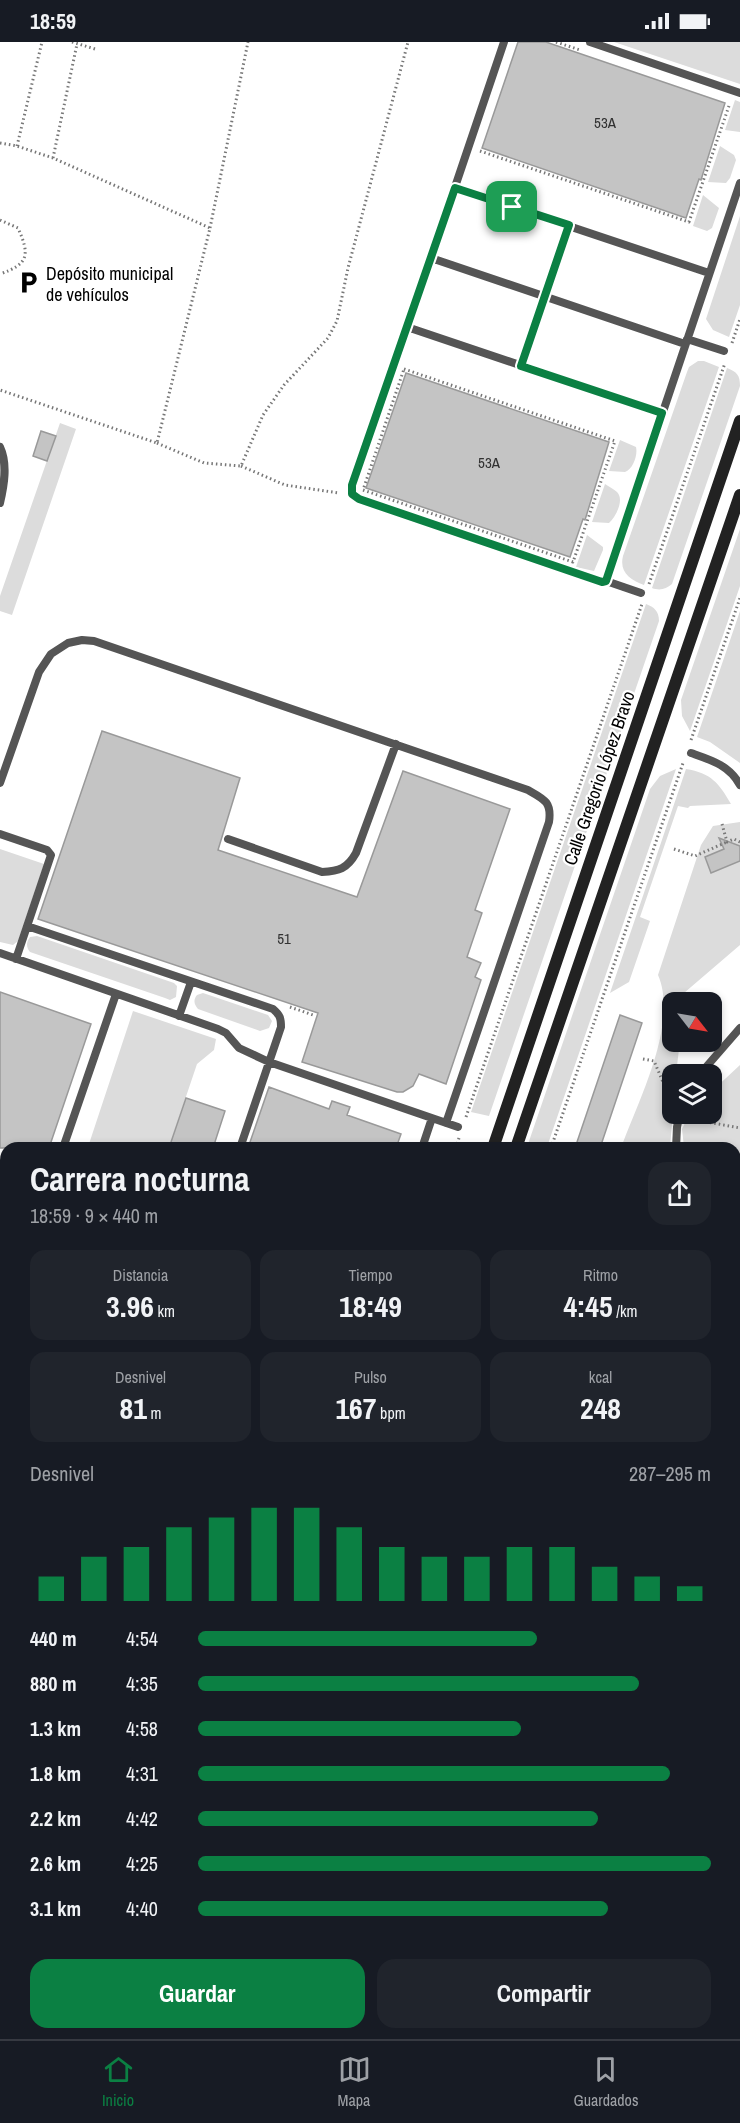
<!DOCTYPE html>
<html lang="es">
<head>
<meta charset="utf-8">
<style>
	body { margin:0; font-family:"Archivo Narrow",sans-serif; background:#20242c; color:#f1f3f6; height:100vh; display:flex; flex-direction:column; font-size:22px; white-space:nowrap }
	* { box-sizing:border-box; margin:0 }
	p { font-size:20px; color:#9ea1a6 }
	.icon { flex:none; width:33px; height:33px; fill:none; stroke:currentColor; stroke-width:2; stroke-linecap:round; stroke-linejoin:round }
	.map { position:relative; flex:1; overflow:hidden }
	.side { position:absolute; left:0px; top:1100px; width:741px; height:898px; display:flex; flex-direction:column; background:#171b24; border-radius:18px 18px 0 0; box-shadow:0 3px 9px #0003 }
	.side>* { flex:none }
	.needle { width:39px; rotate:121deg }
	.controls { position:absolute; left:662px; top:950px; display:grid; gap:12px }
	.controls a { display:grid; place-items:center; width:60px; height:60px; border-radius:12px; background:#171b24; box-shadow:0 3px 9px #0003; font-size:30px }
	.pin { position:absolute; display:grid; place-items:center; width:51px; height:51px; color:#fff; margin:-26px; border-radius:12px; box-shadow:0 3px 9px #0006 }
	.round { display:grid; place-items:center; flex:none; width:63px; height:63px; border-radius:18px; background:#20242c }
	.overview { display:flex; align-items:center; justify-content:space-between; height:102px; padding:0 30px }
	h1 { font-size:33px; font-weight:800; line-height:45px }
	.metrics { display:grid; grid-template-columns:repeat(3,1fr); gap:9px; height:102px; padding:6px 30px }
	.metrics div { display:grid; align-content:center; border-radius:15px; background:#20242c; text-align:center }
	.metrics b { font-size:30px; font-weight:800 }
	.metrics small { font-size:16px; font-weight:400 }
	.metrics p { font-size:16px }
	.chart { height:168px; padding:12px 30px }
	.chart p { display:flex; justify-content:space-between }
	.chart svg { width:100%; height:108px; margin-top:6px; stroke:#0b8043; stroke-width:6 }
	.primary-button { display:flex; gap:12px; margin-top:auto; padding:12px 30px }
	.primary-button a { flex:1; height:69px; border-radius:18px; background:#0b8043; color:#fff; font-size:24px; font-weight:800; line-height:69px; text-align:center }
	.primary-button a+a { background:#20242c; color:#f1f3f6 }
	ul { padding:0 30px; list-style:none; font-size:20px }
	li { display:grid; grid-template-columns:96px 72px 1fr; align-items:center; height:45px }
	li i { height:15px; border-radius:8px; background:#0b8043 }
	.status { display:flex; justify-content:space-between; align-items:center; height:42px; padding:0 30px; background:#171b24; direction:ltr }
	.status svg { height:16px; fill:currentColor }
	.tab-bar { display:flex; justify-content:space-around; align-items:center; height:84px; border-top:2px solid #363941; background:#171b24; font-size:16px; color:#9ea1a6 }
	.tab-bar a { display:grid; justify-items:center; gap:3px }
	.tab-bar .selected { color:#0b8043 }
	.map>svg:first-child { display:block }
	.green { fill:#dcdcdc }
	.building { fill:#c4c4c4; stroke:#999; stroke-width:1.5 }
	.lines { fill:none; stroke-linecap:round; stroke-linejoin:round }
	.path { stroke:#777; stroke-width:3; stroke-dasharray:1.5 3; stroke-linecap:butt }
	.service { stroke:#555; stroke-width:8 }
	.minor { stroke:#555; stroke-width:12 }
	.secondary { stroke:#222; stroke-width:12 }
	.route-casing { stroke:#fff; stroke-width:12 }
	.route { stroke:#0b8043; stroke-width:8 }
	.labels { text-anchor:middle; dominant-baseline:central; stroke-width:4.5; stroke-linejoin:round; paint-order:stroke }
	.number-label { font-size:15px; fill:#313131 }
	.poi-label { font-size:18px; fill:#000; stroke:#fff; text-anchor:start }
	.street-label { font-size:18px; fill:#000; stroke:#fff }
</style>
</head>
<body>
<div class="status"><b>18:59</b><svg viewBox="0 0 49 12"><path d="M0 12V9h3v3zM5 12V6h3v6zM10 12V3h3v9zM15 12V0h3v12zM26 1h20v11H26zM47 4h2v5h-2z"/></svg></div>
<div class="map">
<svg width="740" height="1997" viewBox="0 0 740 1997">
	<rect width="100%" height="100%" fill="#fff"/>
	<!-- green -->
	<path class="green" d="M614,0H740V42Z
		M735,58L740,60V90L725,88Z
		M720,104L734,113L736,118L730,136L726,141L708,140Z
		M703,153L719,166L712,186L707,189L693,184Z
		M740,174V263L729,295L713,288L706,277Z
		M698,319H704L719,325L644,543C630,538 619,530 623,514L687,330L689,325Z
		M727,326C737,330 740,333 740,344L672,542C666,547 660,549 652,546Z
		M60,381L76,387L12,573L0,569V554Z
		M620,398L636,405C638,413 633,427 625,430L609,429Z
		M605,442C609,445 614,447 617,450C625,458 615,476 609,481L592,480Z
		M740,487V544L690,689L682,674L681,658Z
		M587,493L603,505V508L594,529L576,525Z
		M646,562C654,565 659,569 659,579L489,1074L471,1070Z
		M740,569V721L710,700L697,695Z
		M676,727L547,1105H527L650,747L660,734Z
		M686,727C711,731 719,741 731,762L690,764L688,766L678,764L640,875L650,879L629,940L610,951Z
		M740,780V903L684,951L683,960H672V999H680L676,1032H672L673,1071L670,1105L621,1106C638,1059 679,981 658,933L701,803L713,784Z
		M0,807L44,822L18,899L13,903L0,900Z
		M37,894L174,941L177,944L176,955L170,958L165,956L30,910C26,905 26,900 30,895Z
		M203,951L268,973L272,979L269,986L260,989L198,967C194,962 193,958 197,953Z
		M133,969L216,997L214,1008L197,1022L169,1105H88Z
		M740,1023V1130L735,1132V1106L684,1105L682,1087L690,1071H711V1050Z
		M740,1147V1196L735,1194V1148Z"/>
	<!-- building -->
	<path class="building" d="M518,0H546L725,61L701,138L699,137L686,176L482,106Z
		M406,331L609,400L585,478L583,477L570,515L366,446Z
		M41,389L56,394L47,419L33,414Z
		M102,689L240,736L218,808L357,855L403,729L510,767L475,868L482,871L467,915L481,921L475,935L481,938L446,1042L419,1032L413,1044L403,1050H397L302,1020L318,971L38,877Z
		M719,796L740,804V819L711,831L705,815L724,807Z
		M0,950L91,982L49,1106H0Z
		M620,973L642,981L600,1106H575Z
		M269,1045L329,1067L332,1059L350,1065L347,1073L401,1092L396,1106H248Z
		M186,1056L225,1069L213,1106H169Z"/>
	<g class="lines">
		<!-- path -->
		<path class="path" d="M72,0L95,7
			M556,0L580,8
			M0,101L17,104L53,116L210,186L157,401L0,348
			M17,104L42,0
			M480,109L689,180L730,61
			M53,116L77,2
			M0,178L18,186C30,213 29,222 0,232
			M210,186L248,0
			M732,301L740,277
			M404,327L615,399L573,520L363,448Z
			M157,401L204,421L241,424L263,373L284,343L328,296L337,279L348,226L408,0
			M241,424L285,443L339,451
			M649,542L725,321
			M691,698L740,556
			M722,782L727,800L734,797L740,800
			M674,807L695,814L727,800
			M290,965L313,973
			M643,1017L654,1019L669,1054L672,1056
			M694,1073L702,1079L740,1086
			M466,1075L642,562
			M456,1106L459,1096
			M551,1106L683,721
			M0,1316L6,1318
			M0,1365L6,1367
			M735,1570L740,1571
			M537,1992L539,1997
			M182,1997L183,1992
			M276,1997L277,1992"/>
		<!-- service -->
		<path class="service" d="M504,0L431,216L352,443V452L359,457L602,540L606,539L740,141
			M590,0L740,51
			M455,146L709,231
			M431,216L685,302
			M407,285L662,371
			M687,297L724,309
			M521,324L569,183
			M0,405C8,422 4,444 0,461
			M606,539L641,551
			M691,711C711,718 729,723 740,743
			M0,741L39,630L51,612L68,601L82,598L94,599L528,748C544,757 552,760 549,780L446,1081
			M0,792L47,808L51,813L16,917
			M228,797L322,830C339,829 347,827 356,811L396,702
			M27,884L273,967C280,973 281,976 281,985L240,1106
			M0,911L218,987L226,991L239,1006L269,1020L458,1085
			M179,974L191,940
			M700,1032L740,986
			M63,1106L116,952
			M422,1106L432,1076
			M676,1106L677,1085L680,1071
			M735,1141L740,1139
			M0,1160L6,1162
			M735,1204L740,1206
			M0,1297L6,1299
			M0,1385L6,1387
			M735,1491L740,1476
			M0,1606L6,1602
			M735,1623V1622
			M735,1641L740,1643
			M0,1721L6,1723
			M735,1857L740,1859
			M135,1997L137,1992
			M309,1997L310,1992"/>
		<!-- minor -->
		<path class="minor" d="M0,1341L6,1344
			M735,1594L740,1596"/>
		<!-- secondary -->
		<path class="secondary" d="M493,1106L740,379
			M516,1106L740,453
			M217,1997L218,1992
			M239,1997L240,1992"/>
	</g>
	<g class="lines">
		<defs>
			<path id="route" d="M455,146L569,183L521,324L662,371L606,539L602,540L359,457L352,452V443Z"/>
		</defs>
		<!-- route casing -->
		<use href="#route" class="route-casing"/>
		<!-- route -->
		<use href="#route" class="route"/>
	</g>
	<!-- icons -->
	<defs>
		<symbol id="parking-bare" viewBox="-9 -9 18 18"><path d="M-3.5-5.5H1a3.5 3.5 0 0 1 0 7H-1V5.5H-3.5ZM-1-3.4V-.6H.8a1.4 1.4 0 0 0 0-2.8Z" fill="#000" stroke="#fff" stroke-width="2.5" paint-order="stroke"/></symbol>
	</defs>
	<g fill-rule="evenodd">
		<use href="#parking-bare" x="12" y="224" width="33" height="33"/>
	</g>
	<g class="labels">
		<!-- number labels -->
		<g class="number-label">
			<text x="605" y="80">53A</text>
			<text x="489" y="420">53A</text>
			<text x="284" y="896">51</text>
		</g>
		<!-- poi labels -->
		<g class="poi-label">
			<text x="46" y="231">Depósito municipal<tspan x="46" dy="21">de vehículos</tspan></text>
		</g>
		<!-- street labels -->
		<g class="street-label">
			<text transform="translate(599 736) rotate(-71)">Calle Gregorio López Bravo</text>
		</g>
	</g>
</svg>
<div class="controls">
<a><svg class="needle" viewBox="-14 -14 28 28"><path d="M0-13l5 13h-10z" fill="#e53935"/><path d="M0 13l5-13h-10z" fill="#9ea1a6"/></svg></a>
<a><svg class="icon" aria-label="layers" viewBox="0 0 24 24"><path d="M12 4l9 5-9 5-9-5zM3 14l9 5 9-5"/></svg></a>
</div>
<div class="pin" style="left:512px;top:165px;background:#1e9e55"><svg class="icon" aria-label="arrive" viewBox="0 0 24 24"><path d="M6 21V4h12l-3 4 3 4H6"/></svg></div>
<section class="side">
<div class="overview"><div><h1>Carrera nocturna</h1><p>18:59 · 9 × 440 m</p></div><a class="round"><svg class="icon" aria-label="share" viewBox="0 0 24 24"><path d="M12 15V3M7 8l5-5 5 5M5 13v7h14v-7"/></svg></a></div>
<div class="metrics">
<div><p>Distancia</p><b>3.96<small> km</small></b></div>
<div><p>Tiempo</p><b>18:49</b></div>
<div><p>Ritmo</p><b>4:45<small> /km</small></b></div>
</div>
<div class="metrics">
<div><p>Desnivel</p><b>81<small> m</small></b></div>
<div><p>Pulso</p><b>167<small> bpm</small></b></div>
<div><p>kcal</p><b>248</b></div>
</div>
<div class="chart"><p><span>Desnivel</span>287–295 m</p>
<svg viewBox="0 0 160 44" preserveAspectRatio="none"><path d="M5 44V34M15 44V26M25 44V22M35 44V14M45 44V10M55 44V6M65 44V6M75 44V14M85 44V22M95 44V26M105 44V26M115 44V22M125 44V22M135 44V30M145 44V34M155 44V38"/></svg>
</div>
<ul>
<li><b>440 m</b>4:54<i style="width:66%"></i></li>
<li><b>880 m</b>4:35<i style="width:86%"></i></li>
<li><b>1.3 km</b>4:58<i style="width:63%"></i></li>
<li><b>1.8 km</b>4:31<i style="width:92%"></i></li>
<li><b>2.2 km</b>4:42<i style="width:78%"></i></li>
<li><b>2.6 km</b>4:25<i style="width:100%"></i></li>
<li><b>3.1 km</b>4:40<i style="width:80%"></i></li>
</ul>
<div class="primary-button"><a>Guardar</a><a>Compartir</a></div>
</section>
</div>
<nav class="tab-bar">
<a class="selected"><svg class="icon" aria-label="home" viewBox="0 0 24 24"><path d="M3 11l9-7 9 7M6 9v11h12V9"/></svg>Inicio</a>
<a><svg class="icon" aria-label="map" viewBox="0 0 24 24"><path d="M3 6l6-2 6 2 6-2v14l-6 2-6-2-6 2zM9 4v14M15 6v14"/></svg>Mapa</a>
<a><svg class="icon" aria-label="saved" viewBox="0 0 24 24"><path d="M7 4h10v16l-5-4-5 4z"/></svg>Guardados</a>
</nav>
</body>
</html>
